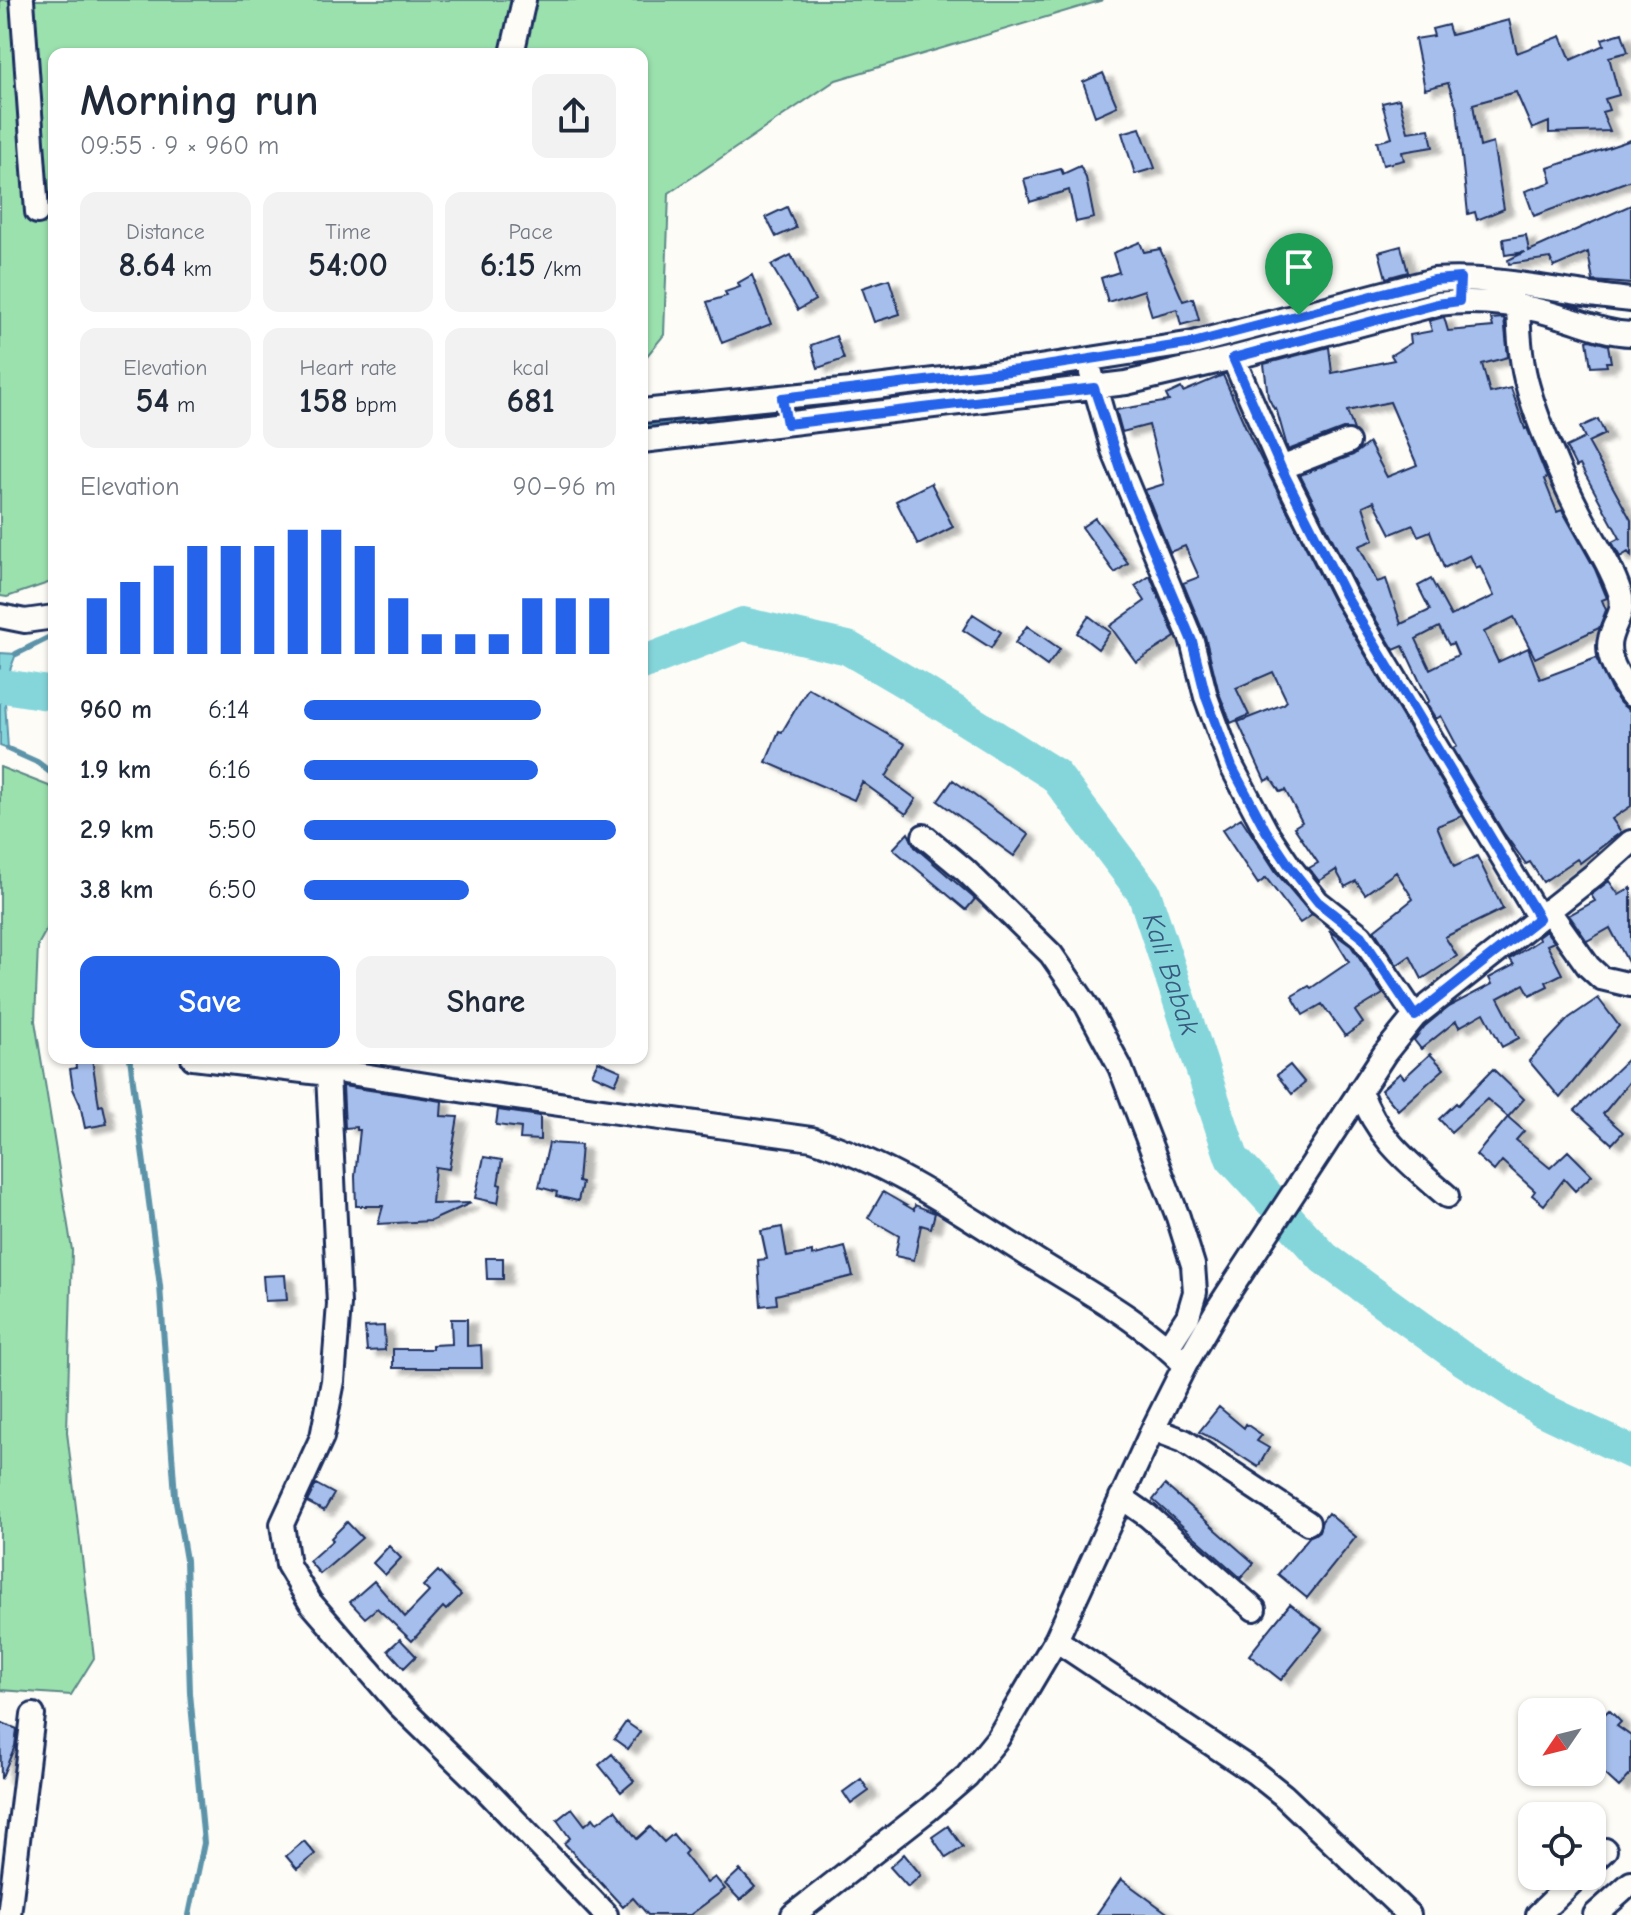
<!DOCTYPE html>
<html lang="en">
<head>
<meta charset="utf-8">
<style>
	body { margin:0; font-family:"Comic Neue",sans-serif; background:#f2f2f3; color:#1f2937; height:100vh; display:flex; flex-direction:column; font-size:30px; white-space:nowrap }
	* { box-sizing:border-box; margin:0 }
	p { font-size:26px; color:#747a83 }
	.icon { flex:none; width:44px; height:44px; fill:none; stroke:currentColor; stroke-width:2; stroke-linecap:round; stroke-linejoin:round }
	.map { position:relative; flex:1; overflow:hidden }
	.side { position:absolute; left:48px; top:48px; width:600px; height:1016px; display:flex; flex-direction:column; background:#fff; border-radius:16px; box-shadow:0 2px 6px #0004 }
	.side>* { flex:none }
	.needle { width:52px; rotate:235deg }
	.tools { position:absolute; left:1518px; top:1698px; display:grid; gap:16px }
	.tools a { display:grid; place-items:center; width:88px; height:88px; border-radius:16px; background:#fff; box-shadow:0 2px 6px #0004; font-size:40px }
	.pin { position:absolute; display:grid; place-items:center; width:68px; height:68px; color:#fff; margin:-82px -34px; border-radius:50% 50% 50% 0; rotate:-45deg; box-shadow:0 0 8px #0007 }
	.pin .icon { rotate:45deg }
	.round { display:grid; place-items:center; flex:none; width:84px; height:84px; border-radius:16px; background:#f2f2f3 }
	.headline { display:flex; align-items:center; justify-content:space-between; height:136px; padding:0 32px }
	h1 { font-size:44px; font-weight:700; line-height:60px }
	.stats { display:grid; grid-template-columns:repeat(3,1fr); gap:12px; height:136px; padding:8px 32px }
	.stats div { display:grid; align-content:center; border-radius:16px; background:#f2f2f3; text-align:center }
	.stats b { font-size:34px; font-weight:700 }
	.stats small { font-size:22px; font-weight:400 }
	.stats p { font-size:22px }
	.chart { height:224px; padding:16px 32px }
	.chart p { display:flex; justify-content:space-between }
	.chart svg { width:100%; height:144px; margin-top:8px; stroke:#2563eb; stroke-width:6 }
	.action { display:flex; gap:16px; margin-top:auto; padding:16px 32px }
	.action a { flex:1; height:92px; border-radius:16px; background:#2563eb; color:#fff; font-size:32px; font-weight:700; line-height:92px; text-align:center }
	.action a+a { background:#f2f2f3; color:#1f2937 }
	ul { padding:0 32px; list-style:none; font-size:26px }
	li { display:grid; grid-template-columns:128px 96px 1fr; align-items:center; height:60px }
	li i { height:20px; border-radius:10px; background:#2563eb }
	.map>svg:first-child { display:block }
	.green { fill:#9be1ae; stroke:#5b8886; stroke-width:2 }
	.water { fill:#85d6db; stroke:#5b93a9; stroke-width:2 }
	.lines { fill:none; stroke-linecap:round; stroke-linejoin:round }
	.stream { stroke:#5b93a9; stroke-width:6 }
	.river { stroke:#85d6db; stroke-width:34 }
	.building { fill:#a6beeb; stroke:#1b2f5e; stroke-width:2; fill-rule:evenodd; filter:url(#shadow) }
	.minor-casing { stroke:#1b2f5e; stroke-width:28 }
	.minor { stroke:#fdfcf7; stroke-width:22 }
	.route-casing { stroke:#fff; stroke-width:16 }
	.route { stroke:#2563eb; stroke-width:10 }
	.labels { text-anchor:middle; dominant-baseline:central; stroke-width:7; stroke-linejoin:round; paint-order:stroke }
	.water-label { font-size:28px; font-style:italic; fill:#36597d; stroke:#fdfcf7 }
</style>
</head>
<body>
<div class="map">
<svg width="1631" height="1915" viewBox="0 0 1631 1915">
	<defs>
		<filter id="shadow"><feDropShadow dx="9" dy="5" stdDeviation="2" flood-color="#0004"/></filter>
	</defs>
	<rect width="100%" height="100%" fill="#fdfcf7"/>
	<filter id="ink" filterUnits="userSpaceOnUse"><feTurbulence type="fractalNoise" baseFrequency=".0125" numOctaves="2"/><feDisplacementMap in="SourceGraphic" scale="16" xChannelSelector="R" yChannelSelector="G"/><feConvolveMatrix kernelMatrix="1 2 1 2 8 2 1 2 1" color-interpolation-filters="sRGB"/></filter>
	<g filter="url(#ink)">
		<!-- green -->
		<path class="green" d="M0,0H1103L836,80L669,193L664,335L642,362V54H54V581L7,597L0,596Z
			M0,767L54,788V916L38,945L35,1021L72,1250L67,1432L94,1658L71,1695L0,1690Z"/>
		<!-- water -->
		<path class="water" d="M0,653L16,654L4,686L8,749L0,746Z"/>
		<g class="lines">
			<!-- stream -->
			<path class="stream" d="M1535,296L1574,309
				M1371,307L1403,302
				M642,428L865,399
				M16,654L54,635
				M8,749L37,762L54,775
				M130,1058L160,1286L175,1496L186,1560L190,1693L204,1843L189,1915"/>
			<!-- river -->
			<g class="river">
				<path id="s1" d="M642,663L743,624L848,648L918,689L1055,775L1144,893L1232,1158L1324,1258L1460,1357L1541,1409L1631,1452"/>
				<path d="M4,686L54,694"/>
			</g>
		</g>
		<!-- building -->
		<path class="building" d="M1509,20L1517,53L1561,36L1571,60L1604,45L1602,39L1622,33L1628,52L1609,57L1619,95L1605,99L1609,110L1602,112L1610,131L1549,133V122L1532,129L1516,92L1473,104L1480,147L1493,143L1504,209L1477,220L1475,212L1468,214L1457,109L1448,83L1425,89L1415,39L1434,36L1432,29L1448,25L1451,35Z
			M1103,73L1117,106L1095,116L1083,82Z
			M1399,99L1408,132L1429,129L1433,147L1402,152L1404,160L1383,165L1377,142L1392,138L1382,103Z
			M1140,128L1155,168L1135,174L1122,133Z
			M1631,140V180L1534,216L1525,191L1552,182L1548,168Z
			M1080,166L1086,178L1094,218L1076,222L1069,190L1030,202L1024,179L1061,169L1063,174Z
			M1631,205V284L1593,281L1588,252L1554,267L1550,258L1509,264L1508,260L1525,252L1505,255L1503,239L1526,235L1529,251Z
			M787,207L796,228L776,237L766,217Z
			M1140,242L1144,252L1160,249L1183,301L1193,298L1199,320L1181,325L1177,309L1152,316L1144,290L1108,302L1101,278L1119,272L1113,253Z
			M1401,246L1408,272L1386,278L1379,252Z
			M791,255L815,300L798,310L771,265Z
			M752,275L771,324L722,343L707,302L727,296L725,292L740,287L738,283Z
			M889,279L900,314L874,322L862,288Z
			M1444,317L1448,331L1493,327L1491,319L1504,318L1508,357L1482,364L1490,393L1511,388L1525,429L1527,428L1547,478L1544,479L1557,512L1562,510L1595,569L1607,598L1602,600L1606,610L1599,628L1535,658L1514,617L1484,632L1498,662L1528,648L1540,679L1596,658L1611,690L1620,703L1631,712V806L1612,819L1621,832L1580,863L1577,859L1543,882L1530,862L1526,864L1503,832L1453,748L1457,746L1441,716L1436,719L1426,703L1429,701L1403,646L1394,650L1357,588L1300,475L1353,455L1369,443L1387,477L1417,465L1390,402L1347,411L1354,430L1343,429L1288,450L1276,408L1274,409L1268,397L1264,364L1329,347L1332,373L1394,360L1391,355L1411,343L1410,335L1432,331L1429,321ZM1374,501L1391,534L1413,525L1418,536L1430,531L1444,568L1470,555L1476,568L1480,566L1494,596L1451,616L1431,579L1418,586L1430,610L1401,624L1386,579L1377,582L1359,546L1374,540L1363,506ZM1439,627L1449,645L1453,643L1458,655L1430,669L1416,639Z
			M836,336L844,359L818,368L811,345Z
			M1590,340L1608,345L1611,362H1606L1607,366L1591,367L1587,341Z
			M1223,375L1250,437L1333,601L1462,816L1437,826L1454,867L1477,856L1503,909L1445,937L1457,956L1422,979L1410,956L1397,965L1374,930L1413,899L1396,872L1365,894L1356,881L1345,887L1336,870L1319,881L1309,868L1318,863L1294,827L1302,822L1285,790L1280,792L1271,778L1265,781L1238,722L1284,704L1287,701L1273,672L1236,688L1249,715L1231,723L1219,693L1205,636L1183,583L1199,577L1185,546L1170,552L1145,490L1164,484L1149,425L1122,432L1116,410L1169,401L1166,395L1181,388L1183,392Z
			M1598,419L1605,434L1588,442L1631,520V556L1628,552L1620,557L1612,542L1620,538L1580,465L1576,467L1566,447L1585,438L1580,427Z
			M931,483L953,527L918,545L896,501Z
			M1095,518L1128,563L1115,573L1082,527Z
			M1150,576L1175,637L1136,662L1110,626L1145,601L1135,586Z
			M973,614L1001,632L991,648L963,630Z
			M1089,616L1110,632L1098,649L1077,633Z
			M1027,626L1060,649L1047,666L1015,643Z
			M808,688L905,744L886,777L916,799L906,814L862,782L854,800L766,762L779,731L782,732Z
			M953,780L1029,835L1014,856L938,801Z
			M1241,818L1278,875L1312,915L1300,923L1266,878L1258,884L1222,830Z
			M908,833L915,847L975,899L966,910L893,849Z
			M1609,881L1619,895L1631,888V968L1610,928L1587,941L1569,915L1595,901L1591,895Z
			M1329,930L1351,946L1383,994L1355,1011L1363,1023L1345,1036L1322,1004L1303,1015L1292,996L1309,986L1311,988L1349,962Z
			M1546,931L1554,942L1547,945L1562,974L1546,982L1548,986L1530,995L1524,984L1498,998L1519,1038L1502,1047L1484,1013L1459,1027L1456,1021L1421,1049L1414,1040L1425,1026L1448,1007L1492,984L1489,978L1514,965L1510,959L1539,940L1538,937Z
			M1598,998L1619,1026L1560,1098L1529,1061L1569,1018Z
			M1430,1054L1444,1069L1398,1110L1381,1090L1400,1073L1404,1078Z
			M1631,1056V1080L1603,1114L1623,1132L1612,1144L1575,1110Z
			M75,1058H92L99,1106L103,1105L107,1124L85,1128L80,1104L73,1089L70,1069L76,1068Z
			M598,1061L621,1071L615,1084L592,1074Z
			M1290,1065L1305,1083L1292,1094L1277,1075Z
			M1493,1069L1524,1099L1508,1117L1487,1099L1451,1132L1439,1119L1456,1103L1458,1105Z
			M343,1086L442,1101L441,1116L458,1117L449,1169L435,1167L432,1204L471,1203L431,1221L378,1224L383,1206H356L355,1176L360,1130H357V1127L345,1128Z
			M498,1110L540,1116V1140L520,1139L521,1128L496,1125Z
			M1508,1117L1524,1131L1516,1140L1550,1168L1568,1151L1592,1175L1575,1191L1564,1179L1544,1205L1532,1195L1535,1191L1502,1161L1494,1171L1476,1155Z
			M549,1143L581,1145L578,1182L582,1183L578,1201L556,1196L557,1192L539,1187Z
			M484,1157L502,1160L498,1184L501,1185L498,1203L475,1198Z
			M883,1192L914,1210L915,1205L935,1213L931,1228L921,1225L914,1260L895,1256L899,1236L868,1218Z
			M782,1227L787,1257L812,1252V1256L845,1247L853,1276L776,1295L777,1304L761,1306L758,1260L767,1259L761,1231Z
			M486,1258H503V1279H487Z
			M285,1275L287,1300L265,1301L263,1276Z
			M451,1319H467V1346L481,1345L482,1368H393V1349H432V1345L452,1344Z
			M384,1326L385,1350L367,1351L365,1327Z
			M1219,1407L1244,1428L1246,1424L1262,1435L1257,1441L1269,1448L1258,1467L1218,1441L1199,1432Z
			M316,1484L334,1494L324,1511L307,1502Z
			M1165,1485L1254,1563L1241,1578L1153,1500Z
			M1328,1513L1356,1537L1307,1598L1278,1574L1309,1537L1319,1531L1322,1521Z
			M347,1522L362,1538L320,1574L309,1561L333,1540L331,1538Z
			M389,1546L401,1558L385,1575L373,1563Z
			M438,1571L461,1595L446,1610L443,1607L412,1641L377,1608L365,1618L350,1602L374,1581L405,1617L429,1592L423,1586Z
			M1290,1604L1322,1629L1281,1680L1249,1655Z
			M400,1639L416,1656L404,1668L388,1650Z
			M1609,1710L1621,1722L1617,1726L1631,1736V1774L1619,1787L1592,1762V1726Z
			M0,1722L17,1729L15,1746L1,1779Z
			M626,1722L640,1732L628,1749L614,1739Z
			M612,1754L634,1781L621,1792L599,1765Z
			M861,1779L869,1791L851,1804L843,1792Z
			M572,1808L585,1825L593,1818L597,1823L615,1810L637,1839L650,1827L664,1842L673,1834L687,1851L684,1854L707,1883L715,1877L725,1889L690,1915H648L633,1898L623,1907L564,1843L570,1838L557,1820Z
			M948,1826L963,1847L946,1858L932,1837Z
			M304,1841L315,1854L297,1869L286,1856Z
			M904,1854L921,1875L908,1887L890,1867Z
			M740,1870L755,1887L740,1900L725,1884Z
			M1121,1879L1170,1915H1096Z"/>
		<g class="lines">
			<defs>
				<path id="minor" d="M22,0L37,212
					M512,54L524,0
					M1518,307C1519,331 1520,356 1526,380C1536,419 1562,480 1581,516C1594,541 1611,565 1620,593C1626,612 1614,621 1610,639C1605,658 1621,680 1631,695
					M1233,358L1281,468L1345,595L1539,918
					M1091,373L1113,450L1192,641L1206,697L1232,767L1266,831L1290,867L1318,902L1361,936L1415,1016
					M642,411L851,390L1026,369L1193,343L1434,280C1500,275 1565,294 1631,300
					M642,441L1126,383L1233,358L1437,304C1478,299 1520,304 1559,316C1584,323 1605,333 1631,334
					M1281,468L1348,442
					M0,616L25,621L54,617
					M924,836L965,870L1051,954L1087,1006L1120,1067L1178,1217L1193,1265L1195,1292L1188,1316L1168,1347
					M1548,910L1588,966L1601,978L1631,985
					M193,1058L328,1074
					M1360,1090C1377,1139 1409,1163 1447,1196
					M1153,1429L1184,1441L1308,1523
					M1121,1497L1148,1516L1254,1609
					M1056,1640L1254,1772L1283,1795L1409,1915
					M1592,1862L1605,1850
					M9,1915L33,1715
					M606,1915L484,1788L399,1705L310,1602L288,1565L282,1524L322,1437L333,1381L339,1304L328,1074L337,1071L472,1092L812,1139C894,1165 964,1215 1036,1260C1087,1292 1143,1321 1185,1365
					M793,1915L929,1809L967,1776L998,1738L1056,1640L1153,1429L1185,1365L1217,1310L1385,1053L1415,1016L1595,874L1631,842
					M1538,1915L1578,1876
					M1595,1915L1631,1883"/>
			</defs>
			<!-- minor casing -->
			<use href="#minor" class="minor-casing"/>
			<!-- minor -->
			<use href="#minor" class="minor"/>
		</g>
	</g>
	<g class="lines" filter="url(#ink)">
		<defs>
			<path id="route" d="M1460,278L1459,301L1437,304L1233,358L1281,468L1345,595L1539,918L1415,1016L1361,936L1318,902L1290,867L1266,831L1232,767L1206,697L1192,641L1127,488L1094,388L787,424L782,398L1026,369L1193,343L1406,287L1434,280Z"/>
		</defs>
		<!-- route casing -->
		<use href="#route" class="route-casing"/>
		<!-- route -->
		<use href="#route" class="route"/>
	</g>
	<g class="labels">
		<!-- water labels -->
		<g class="water-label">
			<text stroke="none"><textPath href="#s1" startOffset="692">Kali Babak</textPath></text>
		</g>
	</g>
</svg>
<div class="tools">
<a><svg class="needle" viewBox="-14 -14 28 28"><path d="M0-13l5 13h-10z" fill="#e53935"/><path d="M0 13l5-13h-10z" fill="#747a83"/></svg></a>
<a><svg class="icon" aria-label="locate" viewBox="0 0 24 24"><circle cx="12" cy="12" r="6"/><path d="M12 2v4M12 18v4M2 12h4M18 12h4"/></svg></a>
</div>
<div class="pin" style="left:1299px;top:315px;background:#1e9e55"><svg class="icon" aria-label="arrive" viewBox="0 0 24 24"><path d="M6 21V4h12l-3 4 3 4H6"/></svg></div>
<section class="side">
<div class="headline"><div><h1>Morning run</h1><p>09:55 · 9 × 960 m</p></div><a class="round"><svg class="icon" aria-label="share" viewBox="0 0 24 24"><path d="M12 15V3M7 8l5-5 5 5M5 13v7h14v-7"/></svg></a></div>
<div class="stats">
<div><p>Distance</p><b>8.64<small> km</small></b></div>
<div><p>Time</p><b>54:00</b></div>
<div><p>Pace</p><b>6:15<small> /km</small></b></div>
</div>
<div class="stats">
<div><p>Elevation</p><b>54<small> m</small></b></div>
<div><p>Heart rate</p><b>158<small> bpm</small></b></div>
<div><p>kcal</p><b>681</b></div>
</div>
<div class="chart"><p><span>Elevation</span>90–96 m</p>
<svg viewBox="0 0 160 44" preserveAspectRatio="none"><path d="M5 44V27M15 44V22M25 44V17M35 44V11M45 44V11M55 44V11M65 44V6M75 44V6M85 44V11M95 44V27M105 44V38M115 44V38M125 44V38M135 44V27M145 44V27M155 44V27"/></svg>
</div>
<ul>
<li><b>960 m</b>6:14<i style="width:76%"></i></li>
<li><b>1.9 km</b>6:16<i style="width:75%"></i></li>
<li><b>2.9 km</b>5:50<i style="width:100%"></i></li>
<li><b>3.8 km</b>6:50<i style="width:53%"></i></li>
</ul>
<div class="action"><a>Save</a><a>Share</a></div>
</section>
</div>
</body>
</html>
